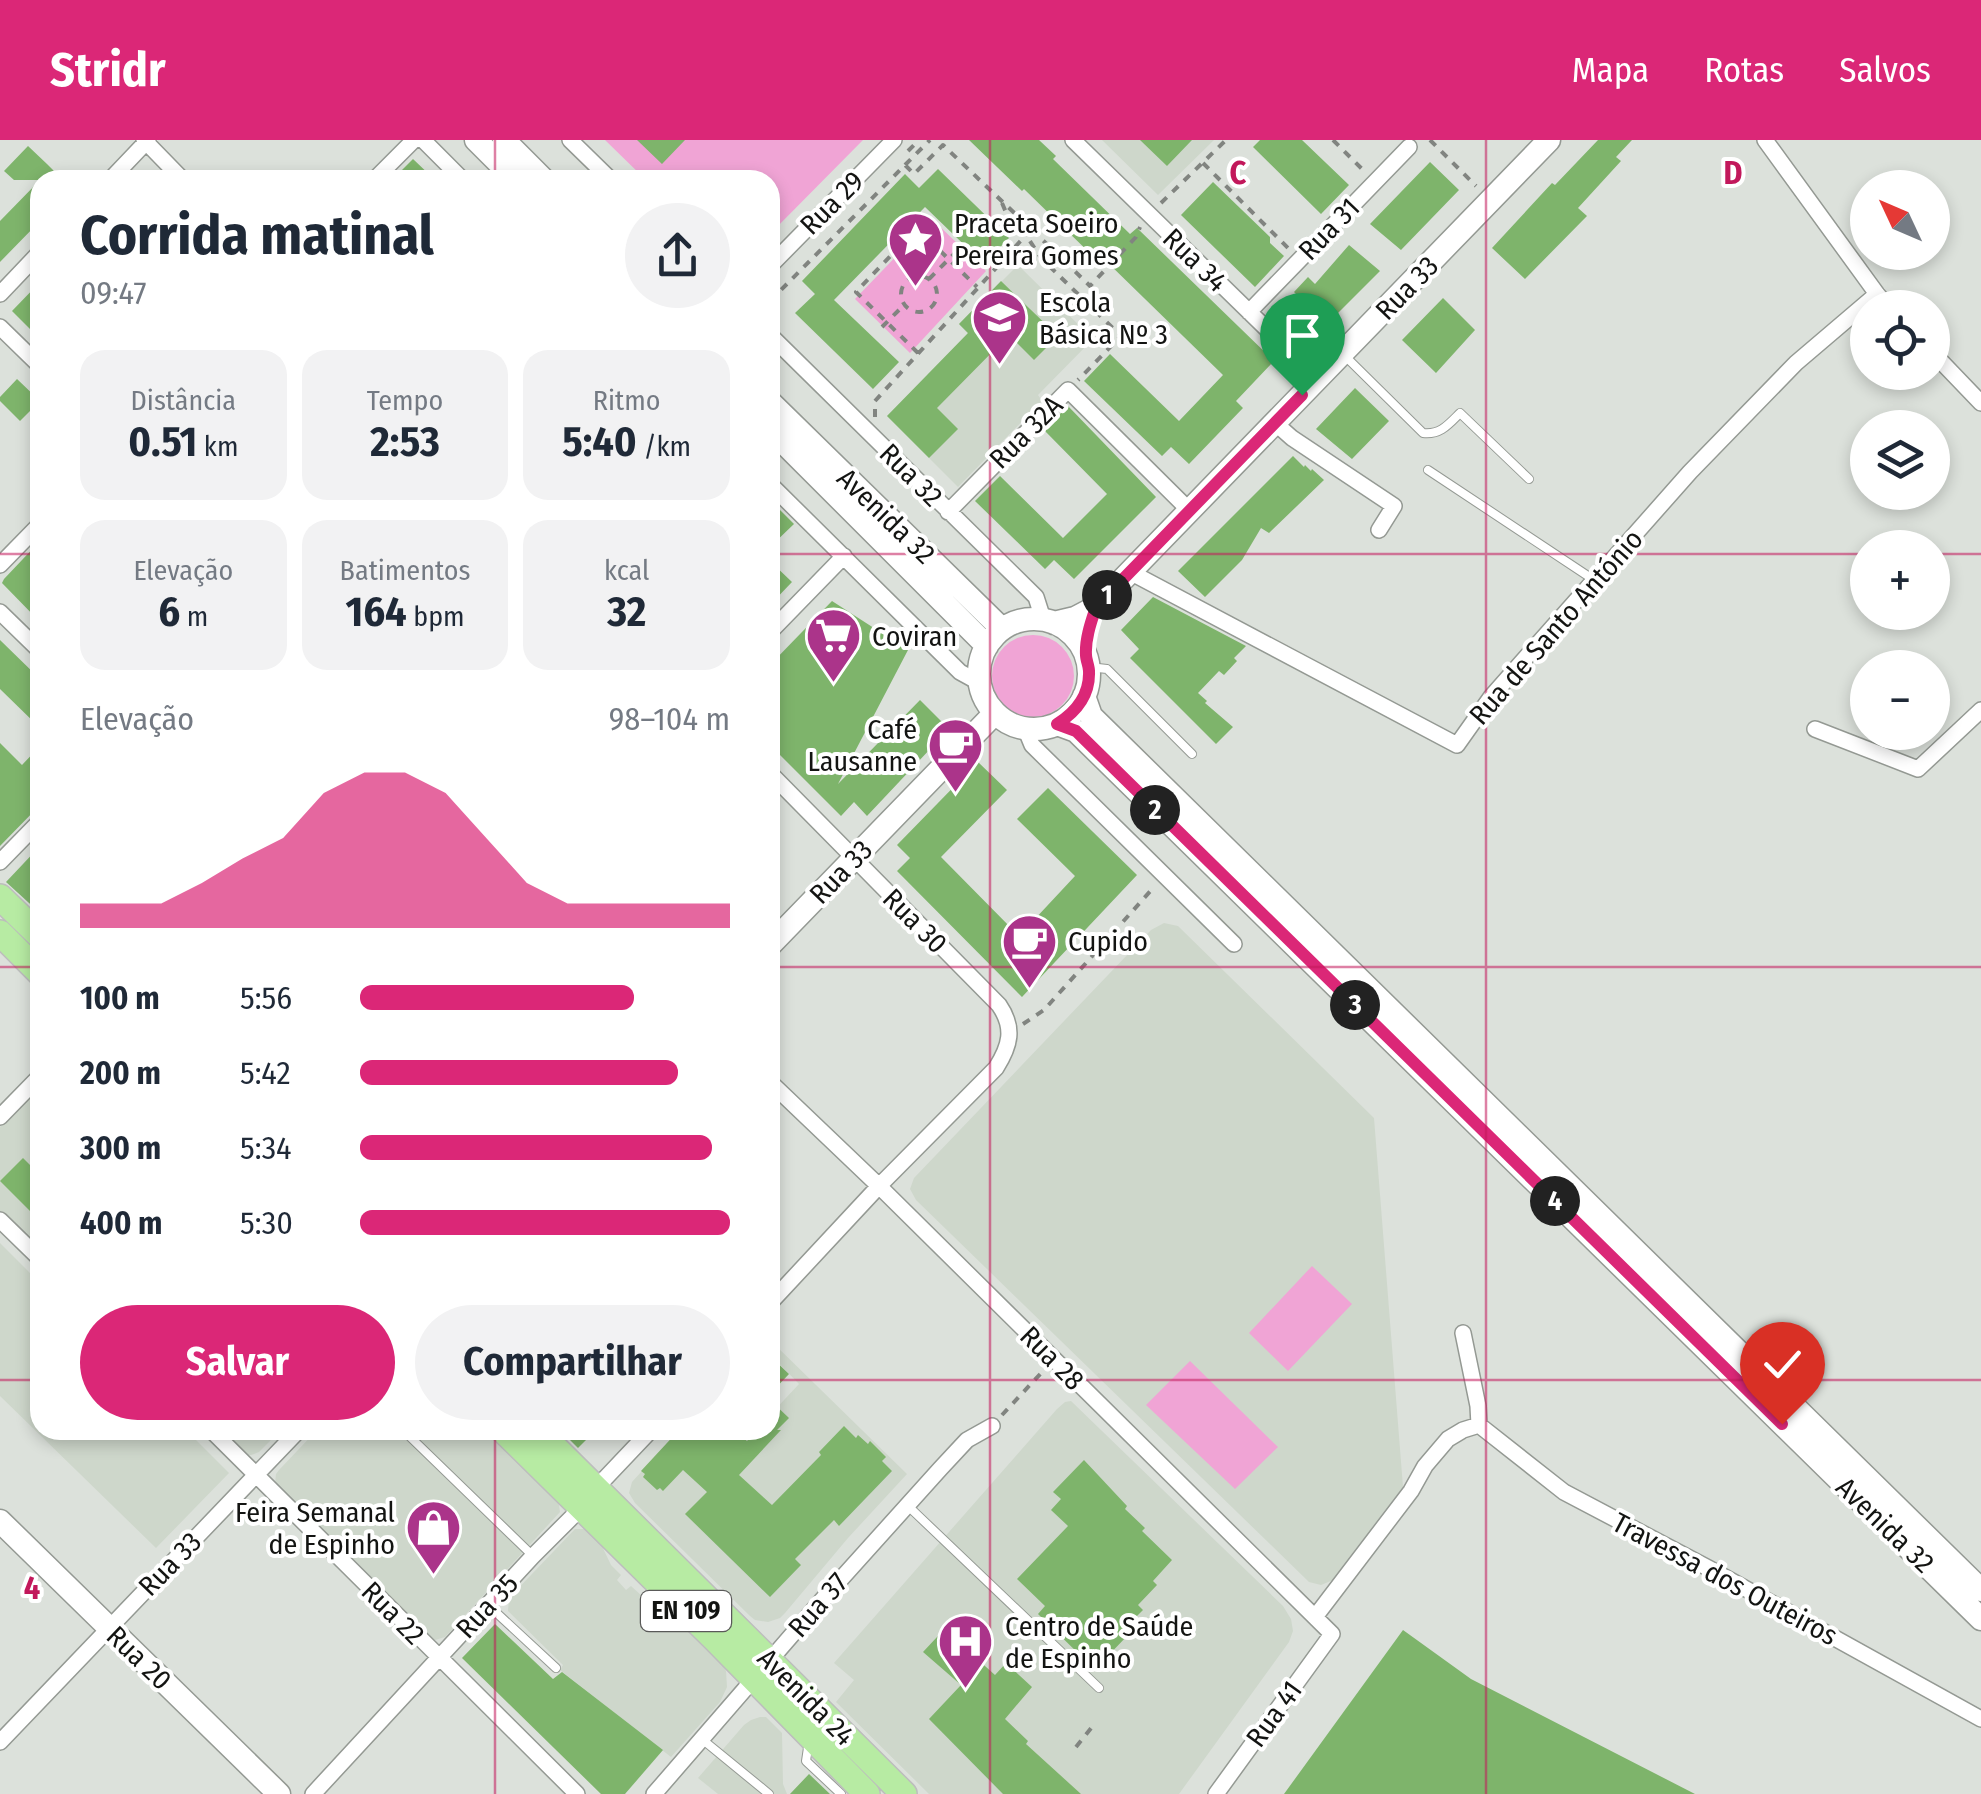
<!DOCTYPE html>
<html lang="pt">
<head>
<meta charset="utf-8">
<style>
	body { margin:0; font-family:"Fira Sans Condensed",sans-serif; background:#f2f2f3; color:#1f2937; height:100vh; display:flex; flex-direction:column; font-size:38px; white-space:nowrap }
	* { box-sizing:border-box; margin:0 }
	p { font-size:32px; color:#747a83 }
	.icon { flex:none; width:55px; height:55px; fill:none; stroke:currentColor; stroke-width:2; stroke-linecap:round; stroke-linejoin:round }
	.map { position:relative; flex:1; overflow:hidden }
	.details { position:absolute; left:30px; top:30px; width:750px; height:1270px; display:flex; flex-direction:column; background:#fff; border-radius:30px; box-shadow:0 5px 15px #0003 }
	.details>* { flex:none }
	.needle { width:65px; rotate:314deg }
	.buttons { position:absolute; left:1850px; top:30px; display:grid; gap:20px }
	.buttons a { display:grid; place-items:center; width:100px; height:100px; border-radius:50%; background:#fff; box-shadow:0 5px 15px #0003; font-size:50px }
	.pin { position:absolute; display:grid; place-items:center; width:85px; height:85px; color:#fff; margin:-102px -42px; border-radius:50% 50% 50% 0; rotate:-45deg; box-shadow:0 0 10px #0007 }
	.pin .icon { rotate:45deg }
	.km { position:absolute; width:50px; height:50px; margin:-25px; border-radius:50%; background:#222; color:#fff; font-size:28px; line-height:50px; text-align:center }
	.round { display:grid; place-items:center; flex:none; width:105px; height:105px; border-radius:52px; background:#f2f2f3 }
	.head { display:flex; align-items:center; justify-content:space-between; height:170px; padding:0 50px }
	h1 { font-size:55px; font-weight:700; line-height:75px }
	.figures { display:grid; grid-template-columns:repeat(3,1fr); gap:15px; height:170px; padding:10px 50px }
	.figures div { display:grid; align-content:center; border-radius:25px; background:#f2f2f3; text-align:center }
	.figures b { font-size:42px; font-weight:700 }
	.figures small { font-size:28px; font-weight:400 }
	.figures p { font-size:28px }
	.chart { height:280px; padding:20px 50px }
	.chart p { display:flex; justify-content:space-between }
	.chart svg { width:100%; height:180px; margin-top:10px; fill:#db2777; opacity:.7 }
	.primary-button { display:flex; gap:20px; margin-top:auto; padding:20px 50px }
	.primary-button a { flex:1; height:115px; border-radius:60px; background:#db2777; color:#fff; font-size:40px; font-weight:700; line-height:115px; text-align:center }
	.primary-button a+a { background:#f2f2f3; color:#1f2937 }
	ul { padding:0 50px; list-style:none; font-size:32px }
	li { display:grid; grid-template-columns:160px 120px 1fr; align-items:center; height:75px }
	li i { height:25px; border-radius:12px; background:#db2777 }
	header { display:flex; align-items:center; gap:60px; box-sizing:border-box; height:140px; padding:0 50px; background:#db2777; color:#fff }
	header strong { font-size:48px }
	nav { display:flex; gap:55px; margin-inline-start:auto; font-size:35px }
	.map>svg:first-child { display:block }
	.built { fill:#ced7cb }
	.green { fill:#f0a4d5 }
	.building { fill:#7eb46b }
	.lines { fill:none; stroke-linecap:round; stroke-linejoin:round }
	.lane-casing { stroke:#949993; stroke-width:10 }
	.street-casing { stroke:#949993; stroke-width:18 }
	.secondary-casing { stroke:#949993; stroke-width:25 }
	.primary-casing { stroke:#bdbdbd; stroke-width:28 }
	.path { stroke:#818480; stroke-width:4; stroke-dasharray:8 8; stroke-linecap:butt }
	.lane { stroke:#fff; stroke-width:8 }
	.street { stroke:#fff; stroke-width:15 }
	.secondary { stroke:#fff; stroke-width:22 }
	.primary { stroke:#b7eba3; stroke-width:25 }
	.route-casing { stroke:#fff; stroke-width:20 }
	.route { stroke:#db2777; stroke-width:12 }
	.grid { fill:none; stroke:#c2185b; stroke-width:2.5; stroke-opacity:0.55 }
	.labels { text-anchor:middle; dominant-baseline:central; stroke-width:8; stroke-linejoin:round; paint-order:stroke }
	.shield { fill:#fff; stroke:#5a5a59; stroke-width:2.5 }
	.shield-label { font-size:25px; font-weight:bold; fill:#131412 }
	.street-label { font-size:28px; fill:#131412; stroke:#fff }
	.poi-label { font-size:28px; fill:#131412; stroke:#fff; text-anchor:start }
	.grid-label { font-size:32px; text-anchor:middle; font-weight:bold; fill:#c2185b; stroke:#fff; stroke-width:8; stroke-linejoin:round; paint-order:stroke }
</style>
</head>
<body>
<header>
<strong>Stridr</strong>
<nav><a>Mapa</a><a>Rotas</a><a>Salvos</a></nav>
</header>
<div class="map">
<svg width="1981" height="1654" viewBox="0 0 1981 1654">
	<rect width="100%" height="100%" fill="#dce1db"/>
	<!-- built -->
	<path class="built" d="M1102,0H1214L1158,55Z
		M1018,125L1093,199L1038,255L1042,261L958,347L887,276L968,194L959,184Z
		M1164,783L1178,786L1374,978L1403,1347L1333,1440L1321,1445L1309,1442L916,1060L910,1049L914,1038L1151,790Z
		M40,945V1111L0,1071V987Z
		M0,1103L40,1143V1290H186L229,1333L156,1408L0,1256Z
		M770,1200L907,1334L848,1398L785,1473L780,1478L768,1482L755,1480L750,1476L635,1363L629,1353L632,1342L679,1290H770V1275L799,1244L770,1214Z
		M1071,1261L1283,1466L1291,1479L1293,1491L1289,1502L1179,1654H929L836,1562L854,1540L834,1523L1057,1269L1065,1262Z
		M219,1290H281L259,1312L251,1315H246Z
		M317,1290H488L558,1359L560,1372L445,1497L435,1500L430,1498L275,1344L276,1334L279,1330Z
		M575,1389H586L599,1400L611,1425L621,1435L617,1440L626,1450L631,1446L642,1456L668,1469L722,1523L726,1531L727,1547L720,1562L671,1617L560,1530L563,1525L508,1471L509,1458Z
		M760,1577H766L782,1593L783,1644L787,1654H718L698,1638L744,1585L751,1580Z"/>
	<!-- green -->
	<path class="green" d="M605,0H863L770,94V40H646Z
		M932,79L986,131L910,213L855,159Z
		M992 536a41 41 0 1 1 82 0a41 41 0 1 1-82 0Z
		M1312,1126L1352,1164L1288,1231L1249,1193Z
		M1190,1221L1278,1307L1235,1349L1146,1265Z"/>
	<!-- building -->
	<path class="building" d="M637,0H685L662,24Z
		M969,0H1039L1056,16L1053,19L1130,94L1137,88L1274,221L1236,261L1243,268L1189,324L1171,307L1162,316L1084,241L1110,214L1179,281L1223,235L1105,120L1101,124L1024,49L1022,51Z
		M1140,0H1192L1167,26Z
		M1260,0H1302L1349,45L1321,74L1253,7Z
		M1598,0H1632L1616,17L1621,21L1578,68L1587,76L1525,139L1492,108L1552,43L1555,45Z
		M28,6L47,24L63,40H14L4,31Z
		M413,19L435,40H392Z
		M1430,22L1459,50L1401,110L1370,84Z
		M938,29L1009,98L984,124L925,67L834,160L899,222L873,249L795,173L815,154L802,141L905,34L919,48Z
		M40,40V81L0,122V81Z
		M1213,42L1270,97V103L1284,116L1255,147L1181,75Z
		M1349,105L1380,131L1324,187L1297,160L1299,157L1294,152L1308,137L1315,144Z
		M1001,141L1058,196L1034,220L1009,195L937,268L958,289L929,318L887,276L968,193L959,184Z
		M40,142V199L12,171Z
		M1443,158L1475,190L1436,233L1402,200Z
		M17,239L40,261L20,281L0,261V257Z
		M1355,248L1389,281L1352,319L1316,289Z
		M1068,266L1156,357L1074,439L1054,420L1045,429L975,361L1000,336L1063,398L1107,354L1044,290Z
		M1293,316L1304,327L1305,325L1311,331L1312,329L1324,340L1269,393L1261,388L1242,420L1205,457L1178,431Z
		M770,360L794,384L770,407Z
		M40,401V482L2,443L4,439Z
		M770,421L792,442L770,465Z
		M1153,457L1246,506L1234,518L1237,521L1224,535L1219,531L1198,553L1207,561L1205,563L1233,587L1216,604L1130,518L1139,509L1121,490Z
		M832,461L908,510L838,644L920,560L949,589L867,676L854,662L841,676L770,605V525Z
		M0,500L40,539V588L0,549Z
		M0,603L22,625L40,606V665L0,706Z
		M978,622L1007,650L941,717L1019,796L1075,736L1017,679L1048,648L1137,735L1022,857L897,731L910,718L897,705Z
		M40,706V773L6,742Z
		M23,1018L40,1035V1081L0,1041Z
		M770,1216L789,1234L770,1254Z
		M770,1260L789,1278L777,1290H781L739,1335L772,1365L821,1315L819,1312L844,1286L856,1298L858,1295L868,1304L870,1301L886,1317L882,1321L892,1331L839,1386L834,1380L795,1419L801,1425L770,1457L685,1374L707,1352L683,1330L663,1351L660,1348L657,1350L643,1337L645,1334L641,1331L679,1290H735L747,1301L757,1290H770Z
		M560,1290H596L578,1308Z
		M1084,1320L1127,1366L1125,1369L1145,1388L1142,1391L1172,1420L1153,1441L1157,1445L1138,1465L1143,1470L1123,1490L1128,1495L1104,1520L1094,1511L1085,1520L1038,1474L1045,1466L1017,1439L1068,1386L1051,1370L1061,1359L1053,1352Z
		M951,1482L963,1493L956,1500L995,1535L1006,1523L1032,1547L1005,1579L1028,1601L1026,1604L1081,1654H1003L929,1579L961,1545L923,1512Z
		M495,1484L553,1539L562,1532L663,1610L625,1654H601L462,1518Z
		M1403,1490L1471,1539L1695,1654H1284Z
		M809,1634L830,1654H790Z"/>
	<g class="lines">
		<defs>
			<path id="lane" d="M1346,217L1423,293C1440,295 1448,285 1460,273L1529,339
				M1428,330L1594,440
				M1089,527L1107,529L1192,614
				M403,1290L533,1416
				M907,1365L1099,1548
				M488,1465L556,1528
				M703,1600L769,1654
				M809,1601L806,1621L841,1654"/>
			<path id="street" d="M144,0L183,40
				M423,0L463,40
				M570,0L611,40
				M1073,0L1318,239
				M1765,0L1877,154L1889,168
				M110,40L148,0
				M374,40L414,0
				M770,126L894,0
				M0,154L40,112
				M1249,172L1409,7
				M0,187L40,226
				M770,195L1036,457L1043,479
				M1932,212L1981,263
				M1275,283L1292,298L1394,366L1379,390
				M770,344L960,532L980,543
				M948,372L1068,250L1190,371
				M0,425L40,384
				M1130,432L1457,605L1491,557L1690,332L1796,223L1877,154
				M0,472L40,511
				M770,492L844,416
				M1025,588L1032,605L1234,804
				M1815,589L1918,629L1981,570
				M770,633L999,865C1015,888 1010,906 996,928L879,1046L770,1163
				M0,722L40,681
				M770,942L879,1046L1332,1494L1216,1654
				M0,977L40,936
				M0,1080L40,1119
				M1463,1193L1478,1266L1479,1285
				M211,1290L577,1654
				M596,1348L651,1290
				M1315,1477L1411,1351L1425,1326L1448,1299L1463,1290L1479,1285L1564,1352L1710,1429L1981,1579
				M0,1602L299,1290
				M313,1654L533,1416L581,1368
				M654,1654L823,1459L940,1329L967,1300L992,1286"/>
			<path id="secondary" d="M476,0L516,40
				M504,0L544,40
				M770,262L1002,489
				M770,289L987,506
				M979 534a55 55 0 1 1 110 0a55 55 0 1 1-110 0Z
				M1054,483L1075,478L1096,467L1549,0
				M1084,556L1091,576L1981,1450
				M1057,584L1076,591L1981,1479
				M770,805L995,573
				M0,1381L279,1654"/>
			<path id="primary" d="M0,757L40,796
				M0,793L40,833
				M503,1290L716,1500L867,1654
				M537,1290L904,1654"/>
		</defs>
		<!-- lane casing -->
		<use href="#lane" class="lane-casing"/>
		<!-- street casing -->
		<use href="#street" class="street-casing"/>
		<!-- secondary casing -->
		<use href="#secondary" class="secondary-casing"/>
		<!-- primary casing -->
		<use href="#primary" class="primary-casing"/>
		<!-- path -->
		<path class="path" d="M1333,0L1365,32
			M1430,0L1476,46
			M908,11L919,0
			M1203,23L1288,108
			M905,25L930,0
			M1002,63L1008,77L1026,95L1041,118L1121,196L1078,240
			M1161,63L1226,0
			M1041,118L1051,108L1090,146L1136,97L1140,87
			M901 154a18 18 0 1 1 36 0a18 18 0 1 1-36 0Z
			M929,139L959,109
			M770,161L905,25L914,34L943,5L1051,108
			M882,187L903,166
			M918,213L856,152L917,88L977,147
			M770,236L777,243
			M875,277V261L1026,95
			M1023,884L1044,870L1154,747
			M1002,1275L1043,1231
			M1076,1607L1092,1587"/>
		<!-- lane -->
		<use href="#lane" class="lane"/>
		<!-- street -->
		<use href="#street" class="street"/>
		<!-- secondary -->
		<use href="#secondary" class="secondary"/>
		<!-- primary -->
		<use href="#primary" class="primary"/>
	</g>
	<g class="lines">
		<defs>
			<path id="route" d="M1302,255L1096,467C1091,482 1085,499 1086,515C1086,520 1089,526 1089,531C1090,555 1076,572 1057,584L1076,591L1782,1284"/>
		</defs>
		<!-- route casing -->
		<use href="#route" class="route-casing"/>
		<!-- route -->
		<use href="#route" class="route"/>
	</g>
	<!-- grid -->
	<path class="grid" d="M495,0V40M990,0V1654M1486,0V1654M0,414H40M770,414H1868M1932,414H1981M0,827H40M770,827H1981M0,1240H40M770,1240H1981M495,1290V1654"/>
	<!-- icons -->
	<defs>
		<symbol id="sight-pin" viewBox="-11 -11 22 30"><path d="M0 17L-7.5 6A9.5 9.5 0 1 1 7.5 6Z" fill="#ab348a" stroke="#fff"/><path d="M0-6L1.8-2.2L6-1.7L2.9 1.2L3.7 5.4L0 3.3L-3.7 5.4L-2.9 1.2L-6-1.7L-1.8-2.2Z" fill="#fff"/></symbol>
		<symbol id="school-pin" viewBox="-11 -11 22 30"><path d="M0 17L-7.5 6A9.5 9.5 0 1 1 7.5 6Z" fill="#ab348a" stroke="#fff"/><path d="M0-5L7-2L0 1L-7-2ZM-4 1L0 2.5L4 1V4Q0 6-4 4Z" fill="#fff"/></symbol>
		<symbol id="supermarket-pin" viewBox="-11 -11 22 30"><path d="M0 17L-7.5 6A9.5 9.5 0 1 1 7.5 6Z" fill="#ab348a" stroke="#fff"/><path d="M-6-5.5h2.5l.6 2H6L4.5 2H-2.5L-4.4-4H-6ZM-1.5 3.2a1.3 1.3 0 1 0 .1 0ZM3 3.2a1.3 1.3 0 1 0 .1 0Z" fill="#fff"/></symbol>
		<symbol id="cafe-pin" viewBox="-11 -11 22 30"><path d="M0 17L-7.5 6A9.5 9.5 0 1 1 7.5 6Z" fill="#ab348a" stroke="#fff"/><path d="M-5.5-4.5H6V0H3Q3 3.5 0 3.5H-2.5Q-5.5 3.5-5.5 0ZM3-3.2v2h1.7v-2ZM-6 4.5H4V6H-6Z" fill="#fff"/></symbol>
		<symbol id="shop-pin" viewBox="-11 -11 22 30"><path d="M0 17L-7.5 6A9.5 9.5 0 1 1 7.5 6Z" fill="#ab348a" stroke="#fff"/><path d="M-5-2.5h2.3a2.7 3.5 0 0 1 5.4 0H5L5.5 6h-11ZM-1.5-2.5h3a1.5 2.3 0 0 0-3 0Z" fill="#fff"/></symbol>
		<symbol id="hospital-pin" viewBox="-11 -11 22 30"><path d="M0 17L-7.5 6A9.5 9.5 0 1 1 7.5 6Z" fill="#ab348a" stroke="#fff"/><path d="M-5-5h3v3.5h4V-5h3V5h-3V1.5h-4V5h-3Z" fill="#fff"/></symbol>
	</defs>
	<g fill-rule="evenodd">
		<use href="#sight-pin" x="884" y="68" width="63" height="86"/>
		<use href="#school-pin" x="968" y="146" width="63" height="86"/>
		<use href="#supermarket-pin" x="802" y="464" width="63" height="86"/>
		<use href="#cafe-pin" x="924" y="574" width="63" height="86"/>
		<use href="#cafe-pin" x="998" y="770" width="63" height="86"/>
		<use href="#shop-pin" x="402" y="1356" width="63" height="86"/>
		<use href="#hospital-pin" x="934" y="1470" width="63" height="86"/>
	</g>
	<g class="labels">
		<!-- shield labels -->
		<rect class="shield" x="641" y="1451" width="90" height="40" rx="8"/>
		<g class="shield-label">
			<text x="686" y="1471">EN 109</text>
		</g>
		<!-- street labels -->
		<g class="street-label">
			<text transform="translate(832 63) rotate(-45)">Rua 29</text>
			<text transform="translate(1329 89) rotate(-46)">Rua 31</text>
			<text transform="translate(1195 120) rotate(44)">Rua 34</text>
			<text transform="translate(1407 148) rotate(-46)">Rua 33</text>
			<text transform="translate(1026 292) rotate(-45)">Rua 32A</text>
			<text transform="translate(911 335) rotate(45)">Rua 32</text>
			<text transform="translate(886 376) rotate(44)">Avenida 32</text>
			<text transform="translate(1556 487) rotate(-49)">Rua de Santo António</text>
			<text transform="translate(841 732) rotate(-46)">Rua 33</text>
			<text transform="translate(915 781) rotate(45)">Rua 30</text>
			<text transform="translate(1052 1218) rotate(45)">Rua 28</text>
			<text transform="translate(1885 1385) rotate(44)">Avenida 32</text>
			<text transform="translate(170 1424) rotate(-46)">Rua 33</text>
			<text transform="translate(1725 1439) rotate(28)">Travessa dos Outeiros</text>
			<text transform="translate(818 1465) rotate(-49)">Rua 37</text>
			<text transform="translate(487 1466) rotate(-47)">Rua 35</text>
			<text transform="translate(393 1473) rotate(45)">Rua 22</text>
			<text transform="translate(139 1518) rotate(44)">Rua 20</text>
			<text transform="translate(806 1557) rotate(45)">Avenida 24</text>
			<text transform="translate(1274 1574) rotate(-54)">Rua 41</text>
		</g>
		<!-- poi labels -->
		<g class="poi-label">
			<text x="954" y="83">Praceta Soeiro<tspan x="954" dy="32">Pereira Gomes</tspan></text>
			<text x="1039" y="162">Escola<tspan x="1039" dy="32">Básica Nº 3</tspan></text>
			<text x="872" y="496">Coviran</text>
			<text x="917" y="589" text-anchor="end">Café<tspan x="917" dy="32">Lausanne</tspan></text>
			<text x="1068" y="801">Cupido</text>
			<text x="395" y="1372" text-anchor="end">Feira Semanal<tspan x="395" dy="32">de Espinho</tspan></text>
			<text x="1005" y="1486">Centro de Saúde<tspan x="1005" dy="32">de Espinho</tspan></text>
		</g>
	</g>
	<g class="grid-label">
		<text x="1238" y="44">C</text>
		<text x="1733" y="44">D</text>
		<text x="32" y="1459">4</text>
	</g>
</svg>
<div class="buttons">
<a><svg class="needle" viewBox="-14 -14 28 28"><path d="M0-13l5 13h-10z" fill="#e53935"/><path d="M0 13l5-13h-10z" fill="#747a83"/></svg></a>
<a><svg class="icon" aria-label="locate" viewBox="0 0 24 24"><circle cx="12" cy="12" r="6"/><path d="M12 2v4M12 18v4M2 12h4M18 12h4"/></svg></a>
<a><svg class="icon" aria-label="layers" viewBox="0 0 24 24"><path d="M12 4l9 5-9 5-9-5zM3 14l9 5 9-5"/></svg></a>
<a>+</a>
<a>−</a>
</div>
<div class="pin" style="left:1302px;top:255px;background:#1e9e55"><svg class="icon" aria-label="arrive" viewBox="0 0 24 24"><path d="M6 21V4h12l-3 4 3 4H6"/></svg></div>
<div class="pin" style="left:1782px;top:1284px;background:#d93025"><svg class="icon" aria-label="check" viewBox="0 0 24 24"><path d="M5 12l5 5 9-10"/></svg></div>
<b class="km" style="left:1107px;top:455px">1</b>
<b class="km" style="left:1155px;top:670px">2</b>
<b class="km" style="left:1355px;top:865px">3</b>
<b class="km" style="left:1555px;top:1061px">4</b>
<section class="details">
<div class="head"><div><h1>Corrida matinal</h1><p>09:47</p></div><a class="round"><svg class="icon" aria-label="share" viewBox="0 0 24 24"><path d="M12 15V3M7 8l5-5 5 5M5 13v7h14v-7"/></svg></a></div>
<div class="figures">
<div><p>Distância</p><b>0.51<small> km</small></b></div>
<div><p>Tempo</p><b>2:53</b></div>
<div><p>Ritmo</p><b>5:40<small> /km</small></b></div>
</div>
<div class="figures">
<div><p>Elevação</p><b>6<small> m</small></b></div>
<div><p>Batimentos</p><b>164<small> bpm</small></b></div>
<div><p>kcal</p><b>32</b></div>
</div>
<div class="chart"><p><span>Elevação</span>98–104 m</p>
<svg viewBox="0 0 160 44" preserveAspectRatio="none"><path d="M0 44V38L10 38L20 38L30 33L40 27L50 22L60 11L70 6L80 6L90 11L100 22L110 33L120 38L130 38L140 38L150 38L160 38V44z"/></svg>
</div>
<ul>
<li><b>100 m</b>5:56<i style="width:74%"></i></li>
<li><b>200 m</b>5:42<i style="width:86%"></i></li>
<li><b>300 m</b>5:34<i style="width:95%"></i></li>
<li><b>400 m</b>5:30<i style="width:100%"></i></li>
</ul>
<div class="primary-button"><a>Salvar</a><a>Compartilhar</a></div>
</section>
</div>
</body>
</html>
